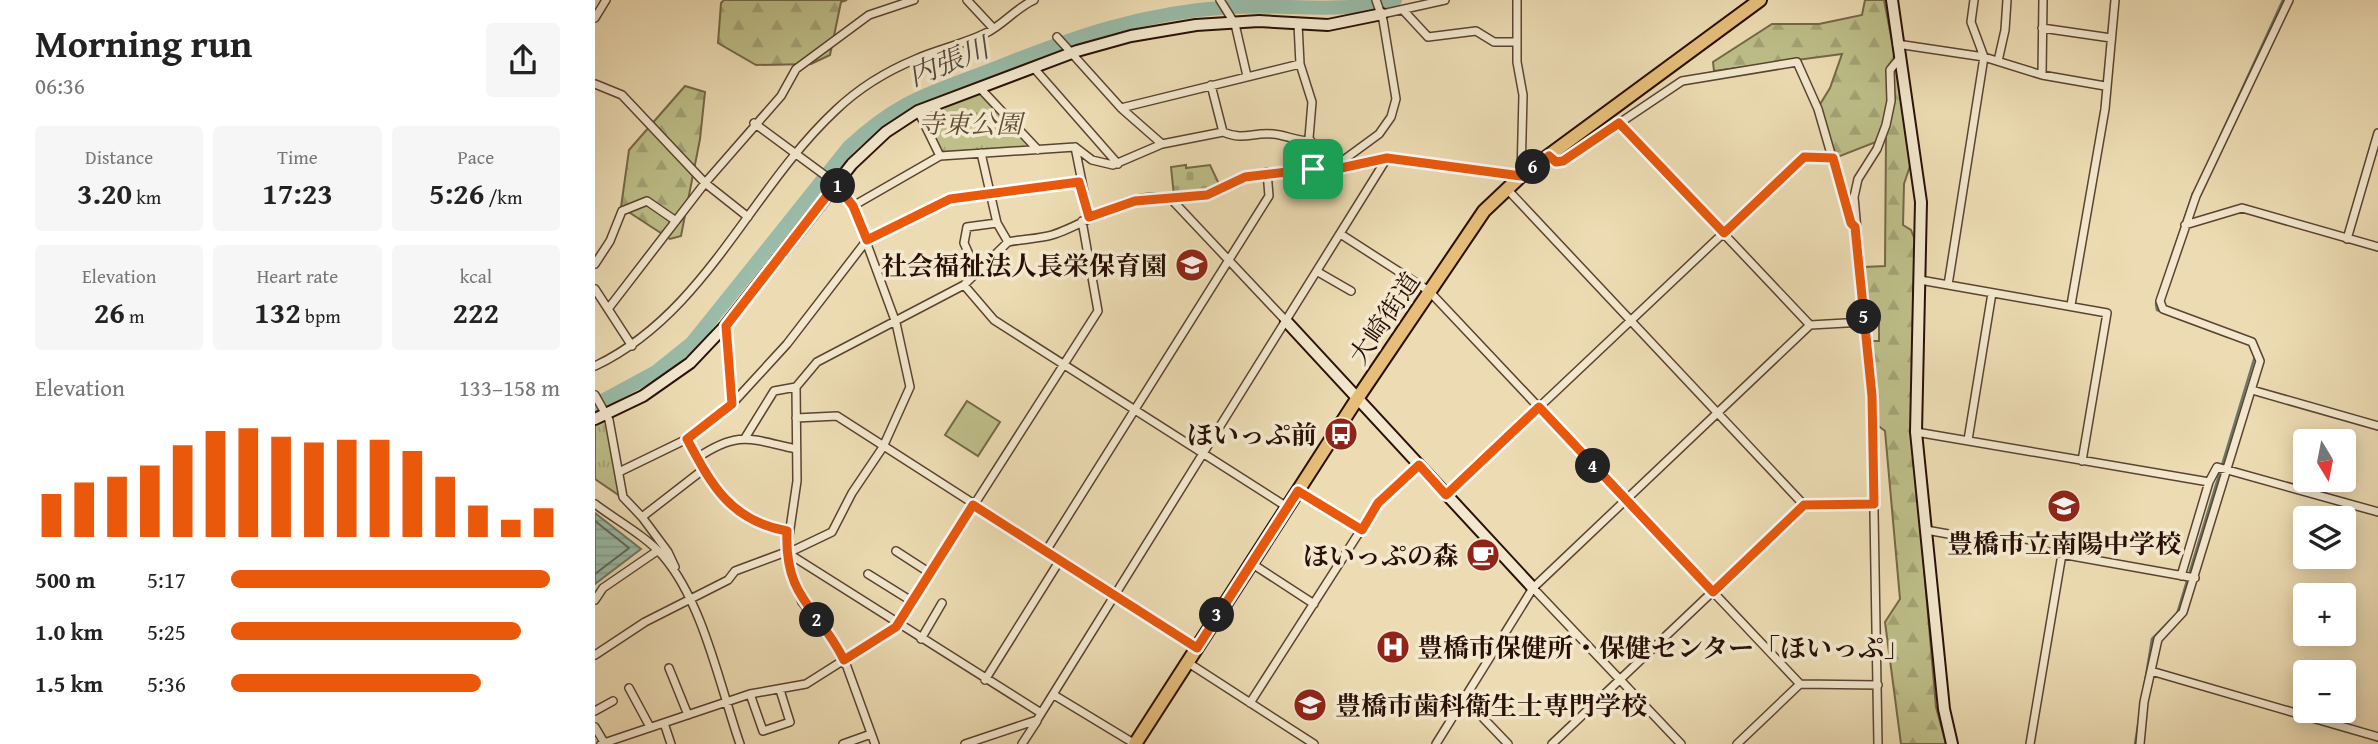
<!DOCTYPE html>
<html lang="en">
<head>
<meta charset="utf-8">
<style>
	body { margin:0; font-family:"Gentium Book Plus","Noto Serif JP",serif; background:#f6f6f6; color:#222; height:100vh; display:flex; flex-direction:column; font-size:26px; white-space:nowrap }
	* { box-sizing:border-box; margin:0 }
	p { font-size:23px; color:#767676 }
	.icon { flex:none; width:38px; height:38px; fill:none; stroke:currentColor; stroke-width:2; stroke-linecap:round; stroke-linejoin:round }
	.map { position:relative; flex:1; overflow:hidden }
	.panel { display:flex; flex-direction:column; background:#fff; width:595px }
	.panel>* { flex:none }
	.needle { width:46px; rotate:170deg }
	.fabs { position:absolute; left:1698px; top:429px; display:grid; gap:14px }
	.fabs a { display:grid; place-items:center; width:63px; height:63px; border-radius:7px; background:#fff; box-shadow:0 4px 18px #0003; font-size:35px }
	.pin { position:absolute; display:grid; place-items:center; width:60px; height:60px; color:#fff; margin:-30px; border-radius:14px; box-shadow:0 4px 10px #0006 }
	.km { position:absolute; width:35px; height:35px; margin:-18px; border-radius:50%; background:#222; color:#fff; font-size:19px; line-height:35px; text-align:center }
	.round { display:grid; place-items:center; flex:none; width:74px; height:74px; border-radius:7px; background:#f6f6f6 }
	.head { display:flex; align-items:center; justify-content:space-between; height:119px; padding:0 35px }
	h1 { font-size:38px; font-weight:600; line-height:52px }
	.stats { display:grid; grid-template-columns:repeat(3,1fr); gap:10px; height:119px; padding:7px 35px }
	.stats div { display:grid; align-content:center; border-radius:7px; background:#f6f6f6; text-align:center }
	.stats b { font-size:30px; font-weight:600 }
	.stats small { font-size:19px; font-weight:400 }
	.stats p { font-size:19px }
	.chart { height:196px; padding:14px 35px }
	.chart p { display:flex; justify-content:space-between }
	.chart svg { width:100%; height:126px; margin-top:7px; stroke:#ea580c; stroke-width:6 }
	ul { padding:0 35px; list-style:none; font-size:23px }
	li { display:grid; grid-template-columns:112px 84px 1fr; align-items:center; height:52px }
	li i { height:18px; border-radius:9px; background:#ea580c }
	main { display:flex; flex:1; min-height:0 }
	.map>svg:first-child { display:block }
	.grass { fill:url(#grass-tufts); stroke:#746848; stroke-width:2 }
	.forest { fill:url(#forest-firs); stroke:#746848; stroke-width:2 }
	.cemetery { fill:url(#cemetery-stones); stroke:#746848; stroke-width:2 }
	.pitch { fill:#bebf89; stroke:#746848; stroke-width:2 }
	.water { fill:url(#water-rules); stroke:#6d7768; stroke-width:2 }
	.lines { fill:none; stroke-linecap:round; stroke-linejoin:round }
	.shore { stroke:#626658; stroke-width:2 }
	.stream { stroke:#6d7768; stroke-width:2.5 }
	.river { stroke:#9abca9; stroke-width:14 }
	.street-casing { stroke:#5a4331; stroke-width:10 }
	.secondary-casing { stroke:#291006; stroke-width:14 }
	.primary-casing { stroke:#291006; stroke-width:16 }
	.street { stroke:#f3e8ce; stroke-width:7 }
	.secondary { stroke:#f3e8ce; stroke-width:10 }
	.primary { stroke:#e6be7a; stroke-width:12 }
	.route-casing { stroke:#fff; stroke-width:14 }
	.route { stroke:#ea580c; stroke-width:9 }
	.labels { text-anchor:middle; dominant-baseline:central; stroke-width:7; stroke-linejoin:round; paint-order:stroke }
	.park-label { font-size:26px; font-style:italic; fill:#5d4d34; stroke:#f3e8ce }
	.poi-label { font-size:26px; font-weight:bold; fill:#291006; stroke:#f3e8ce; text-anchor:end }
	.street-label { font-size:26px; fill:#291006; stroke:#f3e8ce }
	.water-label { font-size:28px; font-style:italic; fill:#514c3f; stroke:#f3e8ce }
</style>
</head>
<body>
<main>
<section class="panel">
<div class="head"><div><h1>Morning run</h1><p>06:36</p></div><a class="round"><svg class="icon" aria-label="share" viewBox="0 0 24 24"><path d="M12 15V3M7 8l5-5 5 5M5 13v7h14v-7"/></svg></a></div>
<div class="stats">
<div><p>Distance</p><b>3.20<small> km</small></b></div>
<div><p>Time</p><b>17:23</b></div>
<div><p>Pace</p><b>5:26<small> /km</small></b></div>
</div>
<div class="stats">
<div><p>Elevation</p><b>26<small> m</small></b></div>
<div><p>Heart rate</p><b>132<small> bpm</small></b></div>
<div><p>kcal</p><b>222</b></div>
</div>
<div class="chart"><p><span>Elevation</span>133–158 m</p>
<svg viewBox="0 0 160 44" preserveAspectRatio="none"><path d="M5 44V29M15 44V25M25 44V23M35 44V19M45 44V12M55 44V7M65 44V6M75 44V9M85 44V11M95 44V10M105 44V10M115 44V14M125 44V23M135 44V33M145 44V38M155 44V34"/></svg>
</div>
<ul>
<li><b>500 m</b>5:17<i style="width:97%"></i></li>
<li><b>1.0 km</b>5:25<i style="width:88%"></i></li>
<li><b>1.5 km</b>5:36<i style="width:76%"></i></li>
</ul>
</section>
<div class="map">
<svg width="1783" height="744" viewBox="0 0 1783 744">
	<defs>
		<pattern id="grass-tufts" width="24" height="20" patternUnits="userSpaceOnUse" patternTransform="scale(1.75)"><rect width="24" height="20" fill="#bebf89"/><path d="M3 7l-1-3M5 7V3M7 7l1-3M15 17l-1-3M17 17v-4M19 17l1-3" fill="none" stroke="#a3a375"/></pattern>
		<pattern id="forest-firs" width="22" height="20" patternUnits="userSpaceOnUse" patternTransform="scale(1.75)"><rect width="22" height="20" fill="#bebf89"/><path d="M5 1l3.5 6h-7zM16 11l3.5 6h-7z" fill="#a3a375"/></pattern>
		<pattern id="cemetery-stones" width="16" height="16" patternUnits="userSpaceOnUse" patternTransform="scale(1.75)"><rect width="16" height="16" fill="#bebf89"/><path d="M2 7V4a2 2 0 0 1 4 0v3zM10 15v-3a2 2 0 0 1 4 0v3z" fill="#a3a375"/></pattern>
		<pattern id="water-rules" width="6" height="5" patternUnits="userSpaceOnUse" patternTransform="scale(1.75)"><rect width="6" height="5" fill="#9abca9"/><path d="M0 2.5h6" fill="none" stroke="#85a190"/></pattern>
	</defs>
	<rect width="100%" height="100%" fill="#eddcb3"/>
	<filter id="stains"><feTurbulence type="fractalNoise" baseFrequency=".00286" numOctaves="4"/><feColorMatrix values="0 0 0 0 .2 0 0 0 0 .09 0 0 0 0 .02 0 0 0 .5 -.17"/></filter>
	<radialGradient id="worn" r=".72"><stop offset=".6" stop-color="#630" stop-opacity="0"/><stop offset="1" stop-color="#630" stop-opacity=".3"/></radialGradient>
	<!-- grass -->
	<path class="grass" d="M383,92L434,145L432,147L349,152L345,150L330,119L333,113Z
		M9,420L12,421L25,496L0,479V423Z"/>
	<!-- forest -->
	<path class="forest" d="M129,0H252L246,2L235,55L216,64L161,65L123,43L126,3Z
		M1270,0H1289L1309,103L1316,163L1309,184L1308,225L1316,230L1320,240L1317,428L1341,707L1351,744H1306L1290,622L1305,599L1290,431L1281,424L1273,341H1284V324L1273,323L1269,267L1290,266L1291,138L1240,158L1224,106L1235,88L1247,54L1119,71L1118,62L1177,24H1224L1267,15Z
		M90,86L110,92L105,139L86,236L75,239L26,207L34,150Z"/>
	<!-- cemetery -->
	<path class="cemetery" d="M591,165V168L615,165L625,186L612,193L579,196L576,167Z"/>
	<!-- pitch -->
	<path class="pitch" d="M372,401L405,422L383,456L350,435Z"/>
	<!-- water -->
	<path class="water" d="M0,513L46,549L0,584Z"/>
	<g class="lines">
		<!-- shore -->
		<path class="shore" d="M0,521L34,548L0,574"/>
		<!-- stream -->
		<path class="stream" d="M1625,137L1688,0
			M1568,312L1562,310L1561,304L1598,193
			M1577,316L1633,337
			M1582,614L1660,356
			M1540,744L1557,639L1575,621"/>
		<!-- river -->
		<path class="river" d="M0,405L61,372L97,343L254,147C307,98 337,93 401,68C483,35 547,13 636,7C691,4 746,14 800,0"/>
		<defs>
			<path id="street" d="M372,0L398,28
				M625,0L640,24L652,76
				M808,10L833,37L881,31L899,42H922
				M787,14L850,0
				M0,18L11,0
				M703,24L705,64L717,102L714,138L721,158L705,168
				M1447,28L1516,38
				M462,37L526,108L567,144L628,132
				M1302,44L1389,57L1447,75L1510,86
				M1403,61L1410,30L1412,0
				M438,67L523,164
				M1447,75L1448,0
				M0,84L27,95L110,183L153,217
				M616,85L628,132C649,141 657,132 678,134C691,135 700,141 716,141
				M384,87L443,150
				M526,108L705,64
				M323,111L345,156
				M159,123L239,182L258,206L301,323L315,387L288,447L257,493L237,532L193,553
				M1024,123L1215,325
				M480,147L497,160L518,165L567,144
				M954,156L961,162L968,161L1087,81L1202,62L1223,109L1256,223L1260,227
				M735,172L792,158
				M912,189L1209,505
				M395,195L484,182
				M258,206L345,156L480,147L494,217
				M1590,225L1647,208L1783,247
				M747,235L834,291L1205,684L1283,685
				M1752,239L1783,133
				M413,242C427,239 443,239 457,235C494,224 536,187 577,200
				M0,264L15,241L27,211L52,201L81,221
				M382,272L369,243L372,227L402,223
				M723,272L756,291
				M1325,280L1512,313L1487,461
				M369,285L399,320L692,507
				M1353,285L1389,57L1376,22L1379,0
				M0,289L37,346
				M1476,305L1510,109L1520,0
				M13,309L110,183L186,96L201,69L274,15L319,0
				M691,321L577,200L612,195L650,177L739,167L784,134L796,117L801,99L788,20L781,0
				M131,325L137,404
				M0,366C110,314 155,190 241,110C264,88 292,71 321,59C344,49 369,44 391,33C408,25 421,8 439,0
				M1657,390L1783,426
				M0,395L14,420L28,497L47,517L73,552L80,567
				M201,418L242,416L602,647
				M1321,432L1614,482L1622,467L1783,512
				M150,438L179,391L201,387
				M92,439C117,487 136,521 192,531
				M1373,440L1397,293
				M102,458C144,430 155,439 201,449
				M24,472L92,439L137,404L192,344L272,240L355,199L396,193
				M703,491L767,530
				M851,495L1209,157L1238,158
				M0,504C21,520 51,536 68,556C108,602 125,687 145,744
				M47,517L109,469
				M1331,530L1600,578
				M301,551L335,573
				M451,551L674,196L672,172
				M656,563L719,604
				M273,574L318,602
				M1586,576L1614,482
				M938,588L1086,744
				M0,600L8,588L62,551
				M326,639L347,603
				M0,655L50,622L133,580L140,571L191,552L446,713
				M592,662L719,744
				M74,668L93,715
				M1556,671L1783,737
				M390,680L465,560
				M34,688L55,727
				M155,694L168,731L195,722L185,690
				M459,695L540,744
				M869,698L913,744
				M655,703L783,503L824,465
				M0,711L18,701
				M69,723L76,744
				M0,727L10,744
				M6,744L155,694L211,684L301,627L503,311L487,221
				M248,744L276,734
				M280,744L248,656L207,602L191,556L202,481L201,387L222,362L369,285L413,242L402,223L386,153
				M370,744L442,720L792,158L926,176L928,95L922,62V0
				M427,744L442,721
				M841,744L938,588L1215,325L1269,322
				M957,744L1209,505L1280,504
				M1142,744L1205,684
				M1283,744L1277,396L1259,197L1263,179L1282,149L1291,125L1296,101L1295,70L1304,59
				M1435,744L1467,554
				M1545,744L1549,702L1563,639L1588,612L1665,361L1657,342L1568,309L1565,301L1601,196L1694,0"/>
			<path id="secondary" d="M1297,0L1326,202L1321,432L1349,709L1357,744
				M691,321L938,588
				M0,419L48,396L95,363L131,325L257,164L291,132L323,111L482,51L536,36L601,25L664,21L733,25L787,14"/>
			<path id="primary" d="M540,744L762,399L889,211L926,176L1165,0"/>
		</defs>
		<!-- street casing -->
		<use href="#street" class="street-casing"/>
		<!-- secondary casing -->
		<use href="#secondary" class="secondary-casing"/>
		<!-- primary casing -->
		<use href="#primary" class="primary-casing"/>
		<!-- street -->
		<use href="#street" class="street"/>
		<!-- secondary -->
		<use href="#secondary" class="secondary"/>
		<!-- primary -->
		<use href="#primary" class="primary"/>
	</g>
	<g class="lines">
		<defs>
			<path id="route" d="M1024,123L1129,233L1209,157L1238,158L1256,223L1260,227L1277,396L1279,504L1209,505L1118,592L944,407L851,495L824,465L783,503L767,530L703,491L602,648L378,505L301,627L249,660C223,607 189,599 192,531C136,521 117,486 92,439L137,404L131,326L241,184L258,206L272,240L355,199L484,182L494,217L540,201L612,195L650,177L718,169L723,173L792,158L926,176L954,156L961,162L968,161Z"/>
		</defs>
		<!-- route casing -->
		<use href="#route" class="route-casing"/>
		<!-- route -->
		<use href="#route" class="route"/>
	</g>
	<!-- icons -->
	<defs>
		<symbol id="school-disc" viewBox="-11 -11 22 22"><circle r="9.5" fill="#8f2418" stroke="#f3e8ce"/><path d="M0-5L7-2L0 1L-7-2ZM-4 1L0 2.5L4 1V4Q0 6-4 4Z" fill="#fff"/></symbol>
		<symbol id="bus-disc" viewBox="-11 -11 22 22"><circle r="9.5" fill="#8f2418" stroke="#f3e8ce"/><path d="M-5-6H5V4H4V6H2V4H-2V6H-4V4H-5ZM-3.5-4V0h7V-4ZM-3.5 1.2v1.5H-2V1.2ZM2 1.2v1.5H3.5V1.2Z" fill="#fff"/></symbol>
		<symbol id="cafe-disc" viewBox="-11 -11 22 22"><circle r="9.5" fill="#8f2418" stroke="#f3e8ce"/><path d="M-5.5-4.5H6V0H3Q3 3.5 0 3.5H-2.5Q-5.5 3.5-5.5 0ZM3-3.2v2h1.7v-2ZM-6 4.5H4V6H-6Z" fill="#fff"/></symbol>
		<symbol id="hospital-disc" viewBox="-11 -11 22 22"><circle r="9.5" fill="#8f2418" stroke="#f3e8ce"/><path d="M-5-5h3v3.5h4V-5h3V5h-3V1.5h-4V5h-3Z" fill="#fff"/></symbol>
		<symbol id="university-disc" viewBox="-11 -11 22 22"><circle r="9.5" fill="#8f2418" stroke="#f3e8ce"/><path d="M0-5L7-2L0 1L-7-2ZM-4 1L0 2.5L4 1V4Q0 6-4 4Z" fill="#fff"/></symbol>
	</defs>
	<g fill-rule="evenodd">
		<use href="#school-disc" x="578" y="246" width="38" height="38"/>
		<use href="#bus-disc" x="727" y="415" width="38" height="38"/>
		<use href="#school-disc" x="1450" y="487" width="38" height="38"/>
		<use href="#cafe-disc" x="869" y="536" width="38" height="38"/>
		<use href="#hospital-disc" x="779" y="628" width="38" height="38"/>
		<use href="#university-disc" x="696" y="686" width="38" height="38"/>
	</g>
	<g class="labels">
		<!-- park labels -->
		<g class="park-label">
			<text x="375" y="123">寺東公園</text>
		</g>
		<!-- poi labels -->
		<g class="poi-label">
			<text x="572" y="265">社会福祉法人長栄保育園</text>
			<text x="722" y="434">ほいっぷ前</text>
			<text x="1469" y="543" text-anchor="middle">豊橋市立南陽中学校</text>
			<text x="864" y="555">ほいっぷの森</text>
			<text x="822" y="647" text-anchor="start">豊橋市保健所・保健センター「ほいっぷ」</text>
			<text x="740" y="705" text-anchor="start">豊橋市歯科衛生士専門学校</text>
		</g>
		<!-- street labels -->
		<g class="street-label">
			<text transform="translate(789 318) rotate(-56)">大崎街道</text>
		</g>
		<!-- water labels -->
		<g class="water-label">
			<text transform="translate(353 61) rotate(-22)">内張川</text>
		</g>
	</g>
	<rect width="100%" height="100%" filter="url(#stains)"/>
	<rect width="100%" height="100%" fill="url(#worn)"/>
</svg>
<div class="fabs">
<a><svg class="needle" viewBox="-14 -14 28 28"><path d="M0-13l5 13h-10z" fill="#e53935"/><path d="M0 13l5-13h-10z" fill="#767676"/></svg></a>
<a><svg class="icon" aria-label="layers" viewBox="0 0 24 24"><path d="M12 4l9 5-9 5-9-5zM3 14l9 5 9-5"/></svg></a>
<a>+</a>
<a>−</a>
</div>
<div class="pin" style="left:718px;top:169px;background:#1e9e55"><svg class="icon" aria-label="arrive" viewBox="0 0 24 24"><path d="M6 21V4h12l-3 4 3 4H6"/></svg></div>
<b class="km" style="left:243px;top:186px">1</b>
<b class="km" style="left:222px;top:620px">2</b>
<b class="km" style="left:622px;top:615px">3</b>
<b class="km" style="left:998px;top:466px">4</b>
<b class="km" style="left:1269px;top:317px">5</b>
<b class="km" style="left:938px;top:167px">6</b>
</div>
</main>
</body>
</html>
